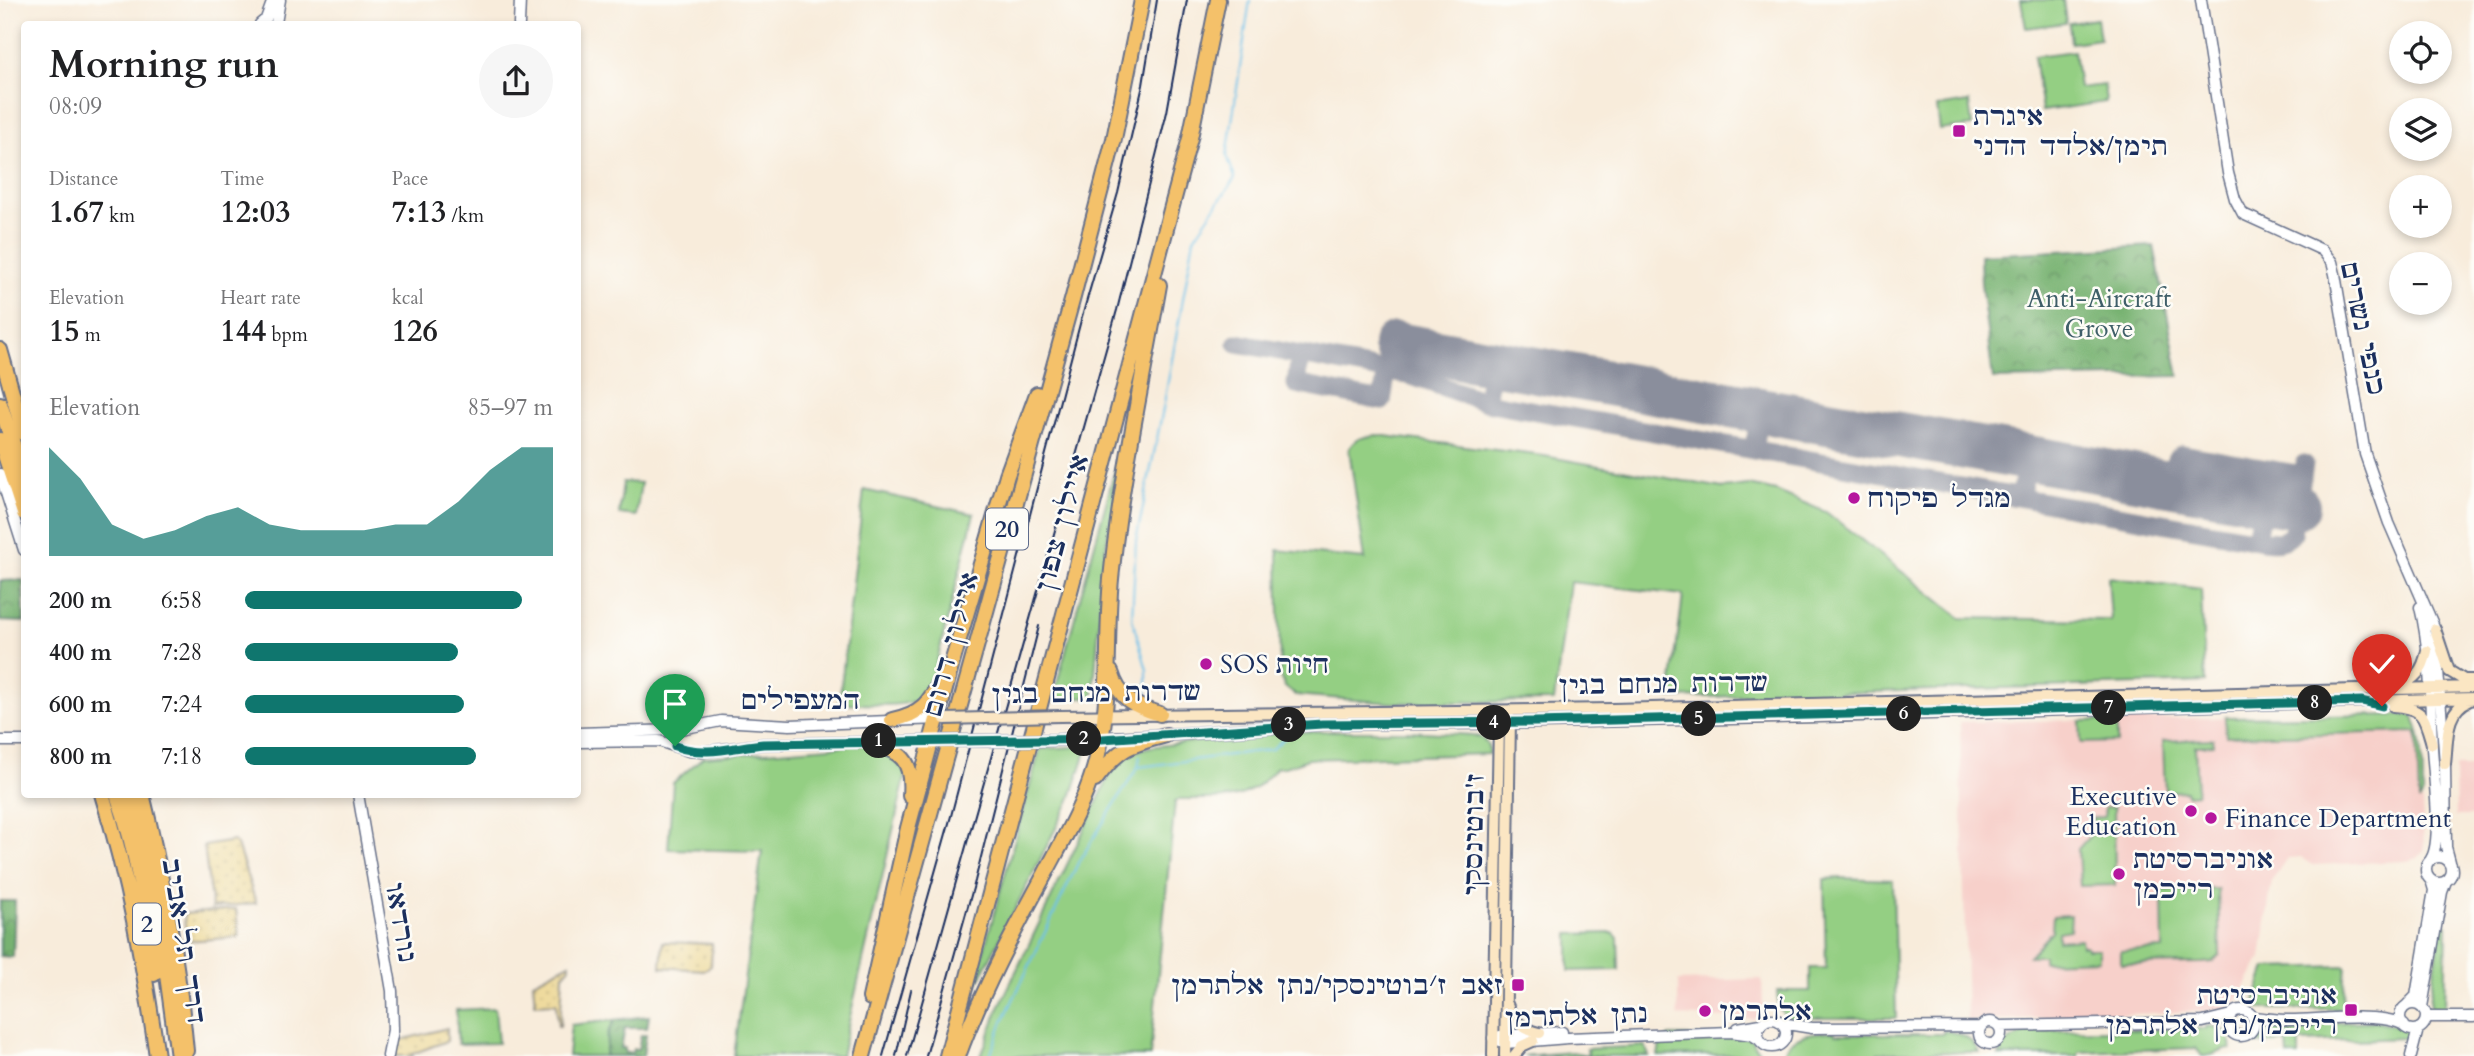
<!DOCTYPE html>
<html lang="en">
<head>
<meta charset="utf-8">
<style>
	body { margin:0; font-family:Cardo,"Frank Ruhl Libre",serif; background:#f6f6f6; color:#202124; height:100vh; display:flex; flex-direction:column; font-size:26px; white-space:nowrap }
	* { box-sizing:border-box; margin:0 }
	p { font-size:23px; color:#757577 }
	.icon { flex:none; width:38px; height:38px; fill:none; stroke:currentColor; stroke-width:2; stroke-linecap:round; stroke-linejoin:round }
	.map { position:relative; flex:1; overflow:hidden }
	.details { position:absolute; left:21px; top:21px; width:560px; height:777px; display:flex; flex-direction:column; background:#fff; border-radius:7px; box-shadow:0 4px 10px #0003 }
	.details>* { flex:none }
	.fabs { position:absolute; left:2389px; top:21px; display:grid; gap:14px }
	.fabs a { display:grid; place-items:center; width:63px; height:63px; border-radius:50%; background:#fff; box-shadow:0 4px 10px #0003; font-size:35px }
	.pin { position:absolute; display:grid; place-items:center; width:60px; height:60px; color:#fff; margin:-72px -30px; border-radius:50% 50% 50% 0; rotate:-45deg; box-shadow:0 0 7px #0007 }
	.pin .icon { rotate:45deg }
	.km { position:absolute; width:35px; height:35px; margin:-18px; border-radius:50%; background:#222; color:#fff; font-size:19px; line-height:35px; text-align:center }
	.round { display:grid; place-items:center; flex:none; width:74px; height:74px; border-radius:37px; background:#f6f6f6 }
	.overview { display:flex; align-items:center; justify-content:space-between; height:119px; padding:0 28px }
	h1 { font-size:38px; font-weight:600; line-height:52px }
	.metrics { display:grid; grid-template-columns:repeat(3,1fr); gap:10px; height:119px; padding:7px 28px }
	.metrics div { display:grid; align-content:center }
	.metrics b { font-size:30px; font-weight:600 }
	.metrics small { font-size:19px; font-weight:400 }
	.metrics p { font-size:19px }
	.chart { height:196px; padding:14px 28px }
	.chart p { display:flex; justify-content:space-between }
	.chart svg { width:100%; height:126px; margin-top:7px; fill:#0f766e; opacity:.7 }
	ul { padding:0 28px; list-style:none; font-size:23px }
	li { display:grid; grid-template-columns:112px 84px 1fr; align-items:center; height:52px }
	li i { height:18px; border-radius:9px; background:#0f766e }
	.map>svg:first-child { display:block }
	.built { fill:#f7d0ca }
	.green { fill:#94cf83; stroke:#587f70; stroke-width:2 }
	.forest { fill:url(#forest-crowns); stroke:#497068; stroke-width:2 }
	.sand { fill:url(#sand-dots); stroke:#84847e; stroke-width:2 }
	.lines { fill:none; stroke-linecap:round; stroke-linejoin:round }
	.stream { stroke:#6dc1e9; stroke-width:2 }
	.taxiway { stroke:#8a8e9c; stroke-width:19 }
	.runway { stroke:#8a8e9c; stroke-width:46 }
	.tertiary-casing { stroke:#68718a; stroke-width:13 }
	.secondary-casing { stroke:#68718a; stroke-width:14 }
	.motorway-casing { stroke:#68718a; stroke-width:18 }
	.tertiary { stroke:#fff; stroke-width:10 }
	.secondary { stroke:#fbe6c3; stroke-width:10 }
	.motorway { stroke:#f4c16a; stroke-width:14 }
	.rail { stroke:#1b2f5e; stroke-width:2 }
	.secondary-bridge-casing { stroke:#68718a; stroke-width:14; stroke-linecap:butt }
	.secondary-bridge { stroke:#fbe6c3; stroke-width:10 }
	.route-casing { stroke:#fff; stroke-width:14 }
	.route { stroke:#0f766e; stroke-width:9 }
	.poi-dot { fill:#b5179e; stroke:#fdfcf7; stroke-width:2.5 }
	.labels { text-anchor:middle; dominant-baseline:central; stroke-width:5; stroke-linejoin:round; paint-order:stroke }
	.shield { fill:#fdfcf7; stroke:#5f6c8c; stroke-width:2 }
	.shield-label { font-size:24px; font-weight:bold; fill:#1b2f5e }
	.poi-label { font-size:26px; fill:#1b2f5e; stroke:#fdfcf7; text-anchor:start }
	.park-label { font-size:26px; fill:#3f5f69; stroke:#fdfcf7 }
	.street-label { font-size:26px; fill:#1b2f5e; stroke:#fdfcf7 }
</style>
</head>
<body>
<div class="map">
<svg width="2474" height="1056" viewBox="0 0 2474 1056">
	<defs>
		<pattern id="forest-crowns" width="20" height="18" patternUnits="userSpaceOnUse" patternTransform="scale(1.75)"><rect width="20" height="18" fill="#77b271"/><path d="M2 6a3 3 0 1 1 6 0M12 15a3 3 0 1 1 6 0" fill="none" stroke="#619160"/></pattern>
		<pattern id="sand-dots" width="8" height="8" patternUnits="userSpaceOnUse" patternTransform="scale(1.75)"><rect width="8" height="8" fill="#eeda9e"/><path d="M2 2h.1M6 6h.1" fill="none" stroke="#ccbb8a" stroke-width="1.8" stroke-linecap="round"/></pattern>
	</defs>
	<rect width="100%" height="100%" fill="#fdfcf7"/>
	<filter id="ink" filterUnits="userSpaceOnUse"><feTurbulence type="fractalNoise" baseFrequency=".0143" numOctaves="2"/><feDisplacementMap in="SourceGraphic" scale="14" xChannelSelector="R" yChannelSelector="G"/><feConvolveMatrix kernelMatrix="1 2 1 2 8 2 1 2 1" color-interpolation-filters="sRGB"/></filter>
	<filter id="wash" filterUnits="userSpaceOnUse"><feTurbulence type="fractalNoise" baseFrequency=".00686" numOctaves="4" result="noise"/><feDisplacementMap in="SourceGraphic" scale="28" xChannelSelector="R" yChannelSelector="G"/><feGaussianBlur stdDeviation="1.57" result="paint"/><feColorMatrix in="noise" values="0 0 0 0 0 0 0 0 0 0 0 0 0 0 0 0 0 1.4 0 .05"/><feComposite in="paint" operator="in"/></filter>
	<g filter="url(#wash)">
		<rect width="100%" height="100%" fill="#f8ecdb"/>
		<!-- built -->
		<path class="built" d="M2410,715L2416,720L2419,732L2424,850L2418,858L2405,861L2313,865L2301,857L2287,858L2272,880L2261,958L2237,1002L2224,1010L1967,1021L1960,722Z
			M2455,767H2474V816H2456Z
			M1762,979L1763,1006L1759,1015L1754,1019L1678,1016V981Z"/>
		<!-- green -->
		<path class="green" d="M2021,0H2063L2066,23L2026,28Z
			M2097,19L2100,39L2071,43L2069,23Z
			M2074,51L2079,88L2104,85L2106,102L2042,111L2034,56Z
			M1969,102L1972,126L1940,130L1937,107Z
			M1130,414L1105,552L1093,698H1053Z
			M1377,435L1544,456L1723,488L1749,485L1776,491L1826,512L1961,618L2111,620L2108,577L2201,589L2205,682L1670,698L1683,595L1570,582L1554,701L1391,703L1295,695L1285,687L1280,675L1278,550L1365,559L1349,449C1355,437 1365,437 1377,435Z
			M623,482L641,483L636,516L619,514Z
			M864,490L974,514L932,681C928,688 924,694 918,699C903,709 858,703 839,703Z
			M2410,715C2425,726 2422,775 2423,794L2419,802L2417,732L2226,736L2225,717Z
			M2117,720V742L2081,743L2080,721Z
			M1322,731H1408L1473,735C1485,738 1488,743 1490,754L1308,759L1285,767H1277C1245,805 1226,798 1180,799L1175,802L1150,1056H981L1000,1005L1109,777C1120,760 1130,751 1150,747L1266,733Z
			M2213,739V745L2195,746L2197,794L2187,795L2186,791L2165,792L2163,741Z
			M868,744L893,754L906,774L841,1056H734L762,851L668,849L673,783L703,757Z
			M1088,746L1070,800L971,996L1040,749Z
			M2114,807L2115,885L2080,886L2078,849L2093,832L2092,818L2104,817L2105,808Z
			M1841,878L1893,880L1896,1018H1791C1778,1014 1778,1003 1777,991H1810V968H1826L1824,879Z
			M2218,889L2220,955L2212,962L2202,963L2121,964V951L2163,949L2162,890Z
			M2071,915L2070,930L2058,932V941L2081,939L2082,946H2086L2087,949H2099V960L2043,962V956H2029L2052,931L2053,916Z
			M2442,924H2447L2445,1008L2447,1012L2432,1010L2430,1000Z
			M1613,933L1618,938L1619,970L1569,971V934Z
			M2346,966L2342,1009H2261L2257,1006L2256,997L2266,968Z
			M495,1008L498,1043L458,1044L456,1010Z
			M615,1020L608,1033L605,1056H568L571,1025Z
			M2377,1021L2404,1028L2408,1031L2406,1038L2299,1042V1056H2288L2287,1042L2244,1045L2253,1034L2268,1025Z
			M2206,1026L2216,1027L2229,1034L2231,1049C2220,1050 2215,1056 2202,1056L2196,1048L2079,1052L2078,1056H1999L2004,1044L2027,1031L2206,1029Z
			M1835,1031V1034H1943V1031C1960,1032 1970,1037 1979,1052L1878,1053L1877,1056H1838L1837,1053L1783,1054C1792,1032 1814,1033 1835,1031Z
			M1669,1036L1750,1038L1761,1054L1658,1056L1660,1044Z
			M1645,1046L1649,1056H1523L1572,1052L1588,1055L1587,1049Z"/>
		<!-- forest -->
		<path class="forest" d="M2154,246L2179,376L1993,379L1981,284L1980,255Z
			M23,580L24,622L0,621V581Z
			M0,901H15L13,957L0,956Z
			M649,1016L647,1028H625L621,1048H625V1053H632L633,1049H638L641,1035H646L643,1056H605L608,1033L615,1020Z"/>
		<!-- sand -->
		<path class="sand" d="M233,841L237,845L256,903L212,908L204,846Z
			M236,909L239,937L186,941L184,914Z
			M663,942L712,944L711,966L704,970L661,967Z
			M570,963V967L563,975L560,1026H558L556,1003L535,1004L533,982Z
			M447,1028V1041L412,1054L413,1056H394L397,1041Z"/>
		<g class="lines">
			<!-- stream -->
			<path class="stream" d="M1147,694V670L1132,618L1136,541L1163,409L1194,238L1235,178L1227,156L1250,0
				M1139,767L1260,751L1272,749L1286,737
				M990,1056L1003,1021L1078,863L1138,767L1140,756"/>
			<!-- taxiway -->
			<path class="taxiway" d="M1237,343L1412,376L1486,402L2263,541C2275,542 2285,544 2293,533L2304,464
				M1287,353L1300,355L1296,384L1382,401L1388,363L1396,345
				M1486,402L1492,362
				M1753,450L1762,410
				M2168,483L2176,459L2182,454L2302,475
				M2020,496L2029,458
				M2256,539L2263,500"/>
			<!-- runway -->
			<path class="runway" d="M1396,345L2297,506"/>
		</g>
	</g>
	<g filter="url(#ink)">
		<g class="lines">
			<defs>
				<path id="tertiary" d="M2201,0L2228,173L2235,199L2243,214L2322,250L2332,262L2335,274L2365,454L2389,523L2435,629L2445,764L2446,847L2450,862
					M276,23L280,0
					M260,24L266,19L273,0
					M519,24L520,0
					M0,474L24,550
					M2420,607C2431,652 2430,700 2432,747C2433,772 2443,840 2431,859
					M578,733L676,730L721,721L790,725L939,719
					M0,741H24
					M578,742L659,741L689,751L702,752L763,744L932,741
					M358,794L392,991L393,1030L388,1056
					M2426 870a13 13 0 1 1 26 0a13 13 0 1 1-26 0Z
					M2400 1017a13 13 0 1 1 26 0a13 13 0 1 1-26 0Z
					M2407,1005L2416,996L2434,890L2431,880
					M2422,1007L2442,892L2446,881
					M2228 1023a13 13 0 1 1 26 0a13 13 0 1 1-26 0Z
					M2253,1017C2265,1018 2278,1020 2291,1020C2318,1020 2382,1012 2404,1025
					M2426,1017H2474
					M1758 1033a14 14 0 1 1 28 0a14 14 0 1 1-28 0Z
					M1979 1033a11 11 0 1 1 22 0a11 11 0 1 1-22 0Z
					M1781,1023L1812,1028L1980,1027
					M1999,1026L2203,1022L2231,1015
					M1738,1028L1761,1024
					M1500,1036L1562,1032
					M1493,1038L1505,1043L1568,1038L1731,1032L1752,1035L1760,1040
					M2411,1056L2418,1029"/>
				<path id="secondary" d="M2435,629L2449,671L2464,680H2474
					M2397,686C2416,680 2423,670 2427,651
					M2393,706C2424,708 2424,716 2432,744
					M1060,716L1613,709L2474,687
					M1056,740L1166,735L1322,724L1511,723L1842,716L2474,698
					M2445,764C2448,740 2444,711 2470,700
					M1507,1004C1513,1021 1522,1029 1539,1033
					M1493,1056L1499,723L1502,718
					M1505,1056L1510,719
					M1514,1056L1522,1046L1533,1041"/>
				<path id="motorway" d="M0,350L24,434
					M0,404L24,477
					M0,440L24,513
					M1111,672C1119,699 1134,706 1160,714
					M892,720C923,714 929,702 944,676
					M869,741C902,753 913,758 910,796
					M1095,780C1119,748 1128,745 1166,735
					M102,794C129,880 144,967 157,1056
					M117,794C138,852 146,914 154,974
					M130,794L158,908L178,1056
					M142,794C163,879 178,964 186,1051
					M870,998L908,828L952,663L1007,475L1037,394
					M863,1056L1073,297L1114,139L1142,0
					M947,1056L1190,138L1218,0
					M958,1056C981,993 1013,933 1045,874C1063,840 1083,806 1094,769C1113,706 1105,642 1111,579C1121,480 1142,383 1159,285"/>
			</defs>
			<!-- tertiary casing -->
			<use href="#tertiary" class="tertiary-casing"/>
			<!-- secondary casing -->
			<use href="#secondary" class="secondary-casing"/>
			<!-- motorway casing -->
			<use href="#motorway" class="motorway-casing"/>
			<!-- tertiary -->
			<use href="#tertiary" class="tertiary"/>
			<!-- secondary -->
			<use href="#secondary" class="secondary"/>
			<!-- motorway -->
			<use href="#motorway" class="motorway"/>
			<!-- rail -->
			<path class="rail" d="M883,1056L951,816L1081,320L1118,193L1143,85L1157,0
				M896,1056L911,990
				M907,1056L1117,310L1167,112L1187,0
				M926,1056L975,881L1039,626"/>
			<defs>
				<path id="secondary-bridge" d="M945,719L1060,716
					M941,741L1056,740"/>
			</defs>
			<!-- secondary-bridge casing -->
			<use href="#secondary-bridge" class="secondary-bridge-casing"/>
			<!-- secondary-bridge -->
			<use href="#secondary-bridge" class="secondary-bridge"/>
		</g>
	</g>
	<g class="lines" filter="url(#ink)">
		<defs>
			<path id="route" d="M675,746C705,757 733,747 763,744L1102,739L1322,724L1536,722L2362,701L2382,706"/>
		</defs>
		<!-- route casing -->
		<use href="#route" class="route-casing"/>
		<!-- route -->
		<use href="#route" class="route"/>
	</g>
	<!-- markers -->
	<g class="poi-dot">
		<rect x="1952" y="124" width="14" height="14" rx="3.5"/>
		<circle cx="1854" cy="498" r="7"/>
		<circle cx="1206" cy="664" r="7"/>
		<circle cx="2191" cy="811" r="7"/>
		<circle cx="2211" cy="818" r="7"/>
		<circle cx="2119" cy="874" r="7"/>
		<rect x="1511" y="978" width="14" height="14" rx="3.5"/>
		<rect x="2344" y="1003" width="14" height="14" rx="3.5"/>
		<circle cx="1705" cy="1011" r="7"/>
	</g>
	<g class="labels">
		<!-- shield labels -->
		<g class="shield">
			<rect x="986" y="508.5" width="42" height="41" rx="5"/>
			<rect x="133" y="903.5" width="28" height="41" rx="5"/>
		</g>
		<g class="shield-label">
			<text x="1007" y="529">20</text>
			<text x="147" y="924">2</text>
		</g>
		<!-- poi labels -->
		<g class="poi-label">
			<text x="1973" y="116">איגרת<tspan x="1973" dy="30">תימן/אלדד הדני</tspan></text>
			<text x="1868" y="498">מגדל פיקוח</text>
			<text x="1220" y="664">SOS חיות</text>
			<text x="2177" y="796" text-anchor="end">Executive<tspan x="2177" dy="30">Education</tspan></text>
			<text x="2225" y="818">Finance Department</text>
			<text x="2133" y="859">אוניברסיטת<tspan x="2133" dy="30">רייכמן</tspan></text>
			<text x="1504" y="985" text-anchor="end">זאב ז׳בוטינסקי/נתן אלתרמן</text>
			<text x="2337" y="995" text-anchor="end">אוניברסיטת<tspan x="2337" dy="30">רייכמן/נתן אלתרמן</tspan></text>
			<text x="1719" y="1011">אלתרמן</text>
		</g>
		<!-- park labels -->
		<g class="park-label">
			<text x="2099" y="298">Anti-Aircraft<tspan x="2099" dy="30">Grove</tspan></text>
		</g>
		<!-- street labels -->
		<g class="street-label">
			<text transform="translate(2363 328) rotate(78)">כנפי נשרים</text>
			<text transform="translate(1062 523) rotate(-75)">איילון צפון</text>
			<text transform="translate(951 644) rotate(-75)">איילון דרום</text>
			<text transform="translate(1663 684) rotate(-1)">שדרות מנחם בגין</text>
			<text transform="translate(1096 693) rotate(-1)">שדרות מנחם בגין</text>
			<text x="800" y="700">המעפילים</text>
			<text transform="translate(1474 834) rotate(-89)">ז'בוטינסקי</text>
			<text transform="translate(401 922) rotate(80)">נורדאו</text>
			<text transform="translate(184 941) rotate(81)">דרך תל-אביב</text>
			<text transform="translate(1576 1016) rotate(-2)">נתן אלתרמן</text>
		</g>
	</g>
</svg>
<div class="fabs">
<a><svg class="icon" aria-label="locate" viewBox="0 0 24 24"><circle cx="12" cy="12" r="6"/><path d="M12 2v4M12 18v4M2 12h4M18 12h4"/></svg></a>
<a><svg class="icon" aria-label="layers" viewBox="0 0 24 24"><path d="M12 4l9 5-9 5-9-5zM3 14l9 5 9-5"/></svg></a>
<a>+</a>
<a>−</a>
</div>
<div class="pin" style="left:675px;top:746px;background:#1e9e55"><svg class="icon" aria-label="arrive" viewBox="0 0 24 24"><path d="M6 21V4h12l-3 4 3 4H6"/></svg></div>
<div class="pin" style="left:2382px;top:706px;background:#d93025"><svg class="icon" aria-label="check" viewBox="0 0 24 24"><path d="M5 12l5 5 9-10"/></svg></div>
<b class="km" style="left:879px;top:741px">1</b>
<b class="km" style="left:1084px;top:739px">2</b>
<b class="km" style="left:1289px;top:725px">3</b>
<b class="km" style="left:1494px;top:723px">4</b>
<b class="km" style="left:1699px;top:719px">5</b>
<b class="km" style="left:1904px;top:714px">6</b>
<b class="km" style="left:2109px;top:708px">7</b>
<b class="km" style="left:2315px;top:703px">8</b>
<section class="details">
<div class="overview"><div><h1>Morning run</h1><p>08:09</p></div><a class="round"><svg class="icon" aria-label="share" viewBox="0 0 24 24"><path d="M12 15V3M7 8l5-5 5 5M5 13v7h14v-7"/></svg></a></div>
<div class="metrics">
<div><p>Distance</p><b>1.67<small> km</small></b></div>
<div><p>Time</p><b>12:03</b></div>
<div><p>Pace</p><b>7:13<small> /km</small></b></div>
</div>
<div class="metrics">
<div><p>Elevation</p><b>15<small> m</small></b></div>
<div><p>Heart rate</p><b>144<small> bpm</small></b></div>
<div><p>kcal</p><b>126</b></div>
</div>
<div class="chart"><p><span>Elevation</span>85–97 m</p>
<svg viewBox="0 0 160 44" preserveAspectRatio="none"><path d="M0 44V6L10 17L20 33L30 38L40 35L50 30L60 27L70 33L80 35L90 35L100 35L110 33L120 33L130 25L140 14L150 6L160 6V44z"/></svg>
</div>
<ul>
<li><b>200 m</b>6:58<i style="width:90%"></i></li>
<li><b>400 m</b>7:28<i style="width:69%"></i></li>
<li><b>600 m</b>7:24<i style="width:71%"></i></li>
<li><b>800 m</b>7:18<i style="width:75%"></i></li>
</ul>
</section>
</div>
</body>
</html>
